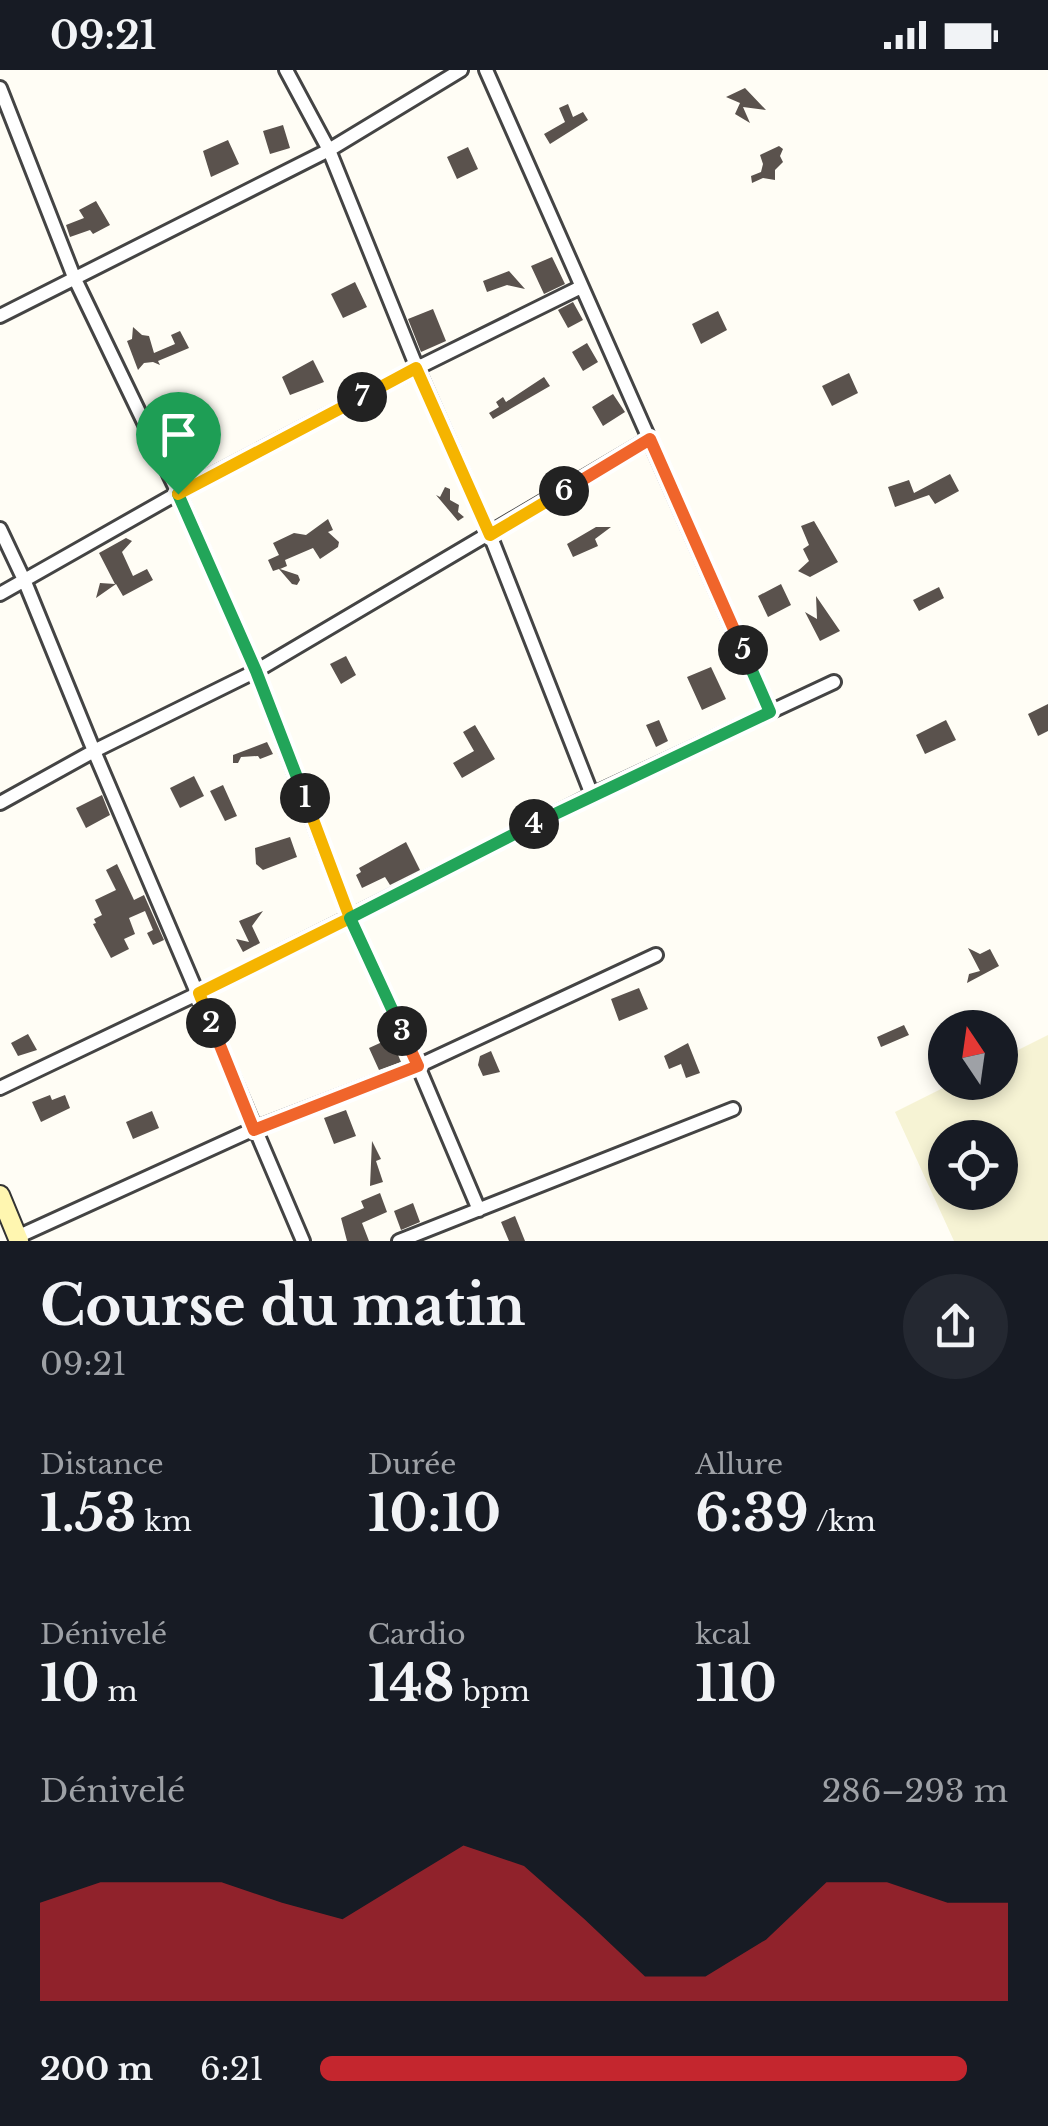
<!DOCTYPE html>
<html lang="fr">
<head>
<meta charset="utf-8">
<style>
	body { margin:0; font-family:"Libre Baskerville",serif; background:#242831; color:#f1f3f6; height:100vh; display:flex; flex-direction:column; font-size:38px; white-space:nowrap }
	* { box-sizing:border-box; margin:0 }
	p { font-size:32px; color:#9ea1a6 }
	.icon { flex:none; width:55px; height:55px; fill:none; stroke:currentColor; stroke-width:2; stroke-linecap:round; stroke-linejoin:round }
	.map { position:relative; height:1171px; overflow:hidden }
	.panel { display:flex; flex-direction:column; background:#171b24; flex:1 }
	.panel>* { flex:none }
	.needle { width:65px; rotate:347deg }
	.buttons { position:absolute; left:928px; top:940px; display:grid; gap:20px }
	.buttons a { display:grid; place-items:center; width:90px; height:90px; border-radius:50%; background:#171b24; box-shadow:0 5px 15px #0003; font-size:50px }
	.pin { position:absolute; display:grid; place-items:center; width:85px; height:85px; color:#fff; margin:-102px -42px; border-radius:50% 50% 50% 0; rotate:-45deg; box-shadow:0 0 10px #0007 }
	.pin .icon { rotate:45deg }
	.km { position:absolute; width:50px; height:50px; margin:-25px; border-radius:50%; background:#222; color:#fff; font-size:28px; line-height:50px; text-align:center }
	.round { display:grid; place-items:center; flex:none; width:105px; height:105px; border-radius:52px; background:#242831 }
	.overview { display:flex; align-items:center; justify-content:space-between; height:170px; padding:0 40px }
	h1 { font-size:55px; font-weight:700; line-height:75px }
	.stats { display:grid; grid-template-columns:repeat(3,1fr); gap:15px; height:170px; padding:10px 40px }
	.stats div { display:grid; align-content:center }
	.stats b { font-size:50px; font-weight:700 }
	.stats small { font-size:28px; font-weight:400 }
	.stats p { font-size:28px }
	.chart { height:280px; padding:20px 40px }
	.chart p { display:flex; justify-content:space-between }
	.chart svg { width:100%; height:180px; margin-top:10px; fill:#c4262e; opacity:.7 }
	ul { padding:0 40px; list-style:none; font-size:32px }
	li { display:grid; grid-template-columns:160px 120px 1fr; align-items:center; height:75px }
	li i { height:25px; border-radius:12px; background:#c4262e }
	.status { display:flex; justify-content:space-between; align-items:center; height:70px; padding:0 50px; background:#171b24; direction:ltr }
	.status svg { height:28px; fill:currentColor }
	.map>svg:first-child { display:block }
	.farmland { fill:#f6f3d4; fill-rule:evenodd }
	.building { fill:#5a524d }
	.lines { fill:none; stroke-linecap:round; stroke-linejoin:round }
	.street-casing { stroke:#444; stroke-width:18 }
	.secondary-casing { stroke:#333; stroke-width:22 }
	.street { stroke:#fff; stroke-width:12 }
	.secondary { stroke:#fff6b0; stroke-width:18 }
	.split-1-casing { stroke:#fff; stroke-width:20 }
	.split-2-casing { stroke:#fff; stroke-width:20 }
	.split-3-casing { stroke:#fff; stroke-width:20 }
	.split-4-casing { stroke:#fff; stroke-width:20 }
	.split-5-casing { stroke:#fff; stroke-width:20 }
	.split-6-casing { stroke:#fff; stroke-width:20 }
	.split-7-casing { stroke:#fff; stroke-width:20 }
	.split-8-casing { stroke:#fff; stroke-width:20 }
	.split-1 { stroke:#22a559; stroke-width:12 }
	.split-2 { stroke:#f5b400; stroke-width:12 }
	.split-3 { stroke:#f0652b; stroke-width:12 }
	.split-4 { stroke:#22a559; stroke-width:12 }
	.split-5 { stroke:#22a559; stroke-width:12 }
	.split-6 { stroke:#f0652b; stroke-width:12 }
	.split-7 { stroke:#f5b400; stroke-width:12 }
	.split-8 { stroke:#f5b400; stroke-width:12 }
</style>
</head>
<body>
<div class="status"><b>09:21</b><svg viewBox="0 0 49 12"><path d="M0 12V9h3v3zM5 12V6h3v6zM10 12V3h3v9zM15 12V0h3v12zM26 1h20v11H26zM47 4h2v5h-2z"/></svg></div>
<div class="map">
<svg width="1048" height="1171" viewBox="0 0 1048 1171">
	<rect width="100%" height="100%" fill="#fffdf5"/>
	<!-- farmland -->
	<path class="farmland" d="M1048,965V1171H954L895,1042L953,1013L1000,1012V989ZM945,1068H1000V1122H945Z"/>
	<!-- building -->
	<path class="building" d="M745,18L766,40L743,37L750,53L735,44L740,33L726,27Z
		M568,34L573,47L583,42L588,50L550,74L544,64L565,52L559,38Z
		M283,55L290,78L270,84L263,61Z
		M228,70L239,94L211,107L203,81Z
		M779,76L783,79L780,86L783,92L775,100V110L763,108L752,113L751,106L761,102L763,94L760,85Z
		M468,77L478,99L457,109L447,87Z
		M96,131L110,155L93,164L90,160L70,167L66,155L84,148L79,140Z
		M552,187L565,214L544,224L531,196Z
		M509,201L525,219L507,215L487,222L483,211Z
		M355,212L367,237L343,248L331,224Z
		M573,232L583,250L568,258L558,240Z
		M433,239L446,271L421,282L408,249Z
		M718,241L727,260L701,274L692,254Z
		M133,257L142,265L149,266L154,283L175,274L171,265L180,261L189,278L158,291L160,295L153,292L144,293L138,300L127,271L132,269Z
		M587,273L598,292L583,301L572,282Z
		M313,290L324,312L290,325L282,307Z
		M849,303L858,323L832,336L822,316Z
		M544,307L550,316L493,349L489,343L499,337L496,332L503,327L506,332Z
		M613,324L625,342L603,356L592,337Z
		M200,366L210,386L181,405L173,380Z
		M950,404L959,421L935,434L929,425L895,437L888,417L909,410L914,423Z
		M445,417L450,419V430L459,435L458,442L464,447L458,451L436,425L440,427Z
		M328,449L333,460L328,462L339,472L338,477L320,489L313,478L285,490L287,496L280,499L298,505L300,510L297,515L292,514L279,499L273,501L268,490L279,485L273,473L294,463L306,465Z
		M814,451L838,492L810,507L798,501L809,491L803,479L809,475L801,456Z
		M596,457H611L595,469L598,476L573,487L567,474Z
		M126,468L132,471L122,482L133,506L147,499L153,510L123,526L116,514L96,528L100,513L115,514L99,483Z
		M781,514L791,535L768,547L758,526Z
		M939,517L944,528L919,541L913,530Z
		M816,526L840,561L820,571L805,542L817,549Z
		M346,586L356,605L341,614L330,594Z
		M711,597L726,629L702,640L687,607Z
		M1048,634V661L1038,666L1028,644Z
		M659,650L668,671L656,677L646,655Z
		M946,650L956,670L925,684L916,665Z
		M475,655L495,689L462,708L453,693L474,681L463,662Z
		M267,672L273,684L260,689L258,686L241,687L238,693H233V685Z
		M194,706L204,726L180,738L170,718Z
		M223,715L237,746L225,751L210,721Z
		M102,725L110,745L86,758L76,738Z
		M290,767L297,787L263,800L256,794L255,778Z
		M406,772L420,800L390,815L385,807L362,818L356,805L361,802L359,798Z
		M117,794L134,830L144,825L164,870L153,875L147,863L153,860L145,841L129,848L135,864L124,869L129,879L111,888L93,854L96,853L94,849L102,845L95,830L116,820L106,800Z
		M263,841L252,856L260,873L243,882L236,869L249,872L239,851Z
		M968,878L980,884L990,879L999,896L967,913L969,904L980,901Z
		M639,918L648,939L619,951L611,929Z
		M904,955L909,965L881,977L877,967Z
		M28,964L37,980L18,986L11,973Z
		M391,968L401,992L379,1000L369,978Z
		M688,973L700,1003L686,1008L681,994L669,999L664,986Z
		M491,981L500,1002L483,1006L478,995L480,986Z
		M50,1025L52,1030L65,1025L70,1038L41,1052L32,1032Z
		M346,1040L356,1066L334,1074L324,1048Z
		M152,1041L159,1058L133,1069L126,1052Z
		M372,1071L381,1089L376,1091L383,1112L370,1116Z
		M380,1123L387,1142L362,1153L369,1171H347L341,1148L364,1138L361,1131Z
		M413,1133L420,1152L401,1160L394,1141Z
		M515,1146L525,1171H509L501,1152Z"/>
	<g class="lines">
		<defs>
			<path id="street" d="M286,0L329,80L417,298L490,465L592,725
				M486,0L770,642
				M0,18L74,207L178,423L256,601L350,848L418,996L479,1140
				M0,246L329,80L461,0
				M0,459L25,512L94,681L303,1171
				M0,524L178,423L417,298L581,217
				M0,733L94,681L256,601L649,369
				M0,1018L199,923L592,725L834,612
				M17,1167L254,1059L418,996L656,885
				M399,1171L733,1039"/>
			<path id="secondary" d="M0,1125L19,1171"/>
		</defs>
		<!-- street casing -->
		<use href="#street" class="street-casing"/>
		<!-- secondary casing -->
		<use href="#secondary" class="secondary-casing"/>
		<!-- street -->
		<use href="#street" class="street"/>
		<!-- secondary -->
		<use href="#secondary" class="secondary"/>
	</g>
	<g class="lines">
		<defs>
			<path id="split-1" d="M178,424L256,601L305,728"/>
			<path id="split-2" d="M211,953L199,923L350,848L305,728"/>
			<path id="split-3" d="M211,953L254,1060L418,996L402,961"/>
			<path id="split-4" d="M402,961L350,848L534,754"/>
			<path id="split-5" d="M534,754L770,642L743,580"/>
			<path id="split-6" d="M564,421L650,369L743,580"/>
			<path id="split-7" d="M362,327L416,298L490,465L564,421"/>
			<path id="split-8" d="M178,424L362,327"/>
		</defs>
		<!-- split-1 casing -->
		<use href="#split-1" class="split-1-casing"/>
		<!-- split-2 casing -->
		<use href="#split-2" class="split-2-casing"/>
		<!-- split-3 casing -->
		<use href="#split-3" class="split-3-casing"/>
		<!-- split-4 casing -->
		<use href="#split-4" class="split-4-casing"/>
		<!-- split-5 casing -->
		<use href="#split-5" class="split-5-casing"/>
		<!-- split-6 casing -->
		<use href="#split-6" class="split-6-casing"/>
		<!-- split-7 casing -->
		<use href="#split-7" class="split-7-casing"/>
		<!-- split-8 casing -->
		<use href="#split-8" class="split-8-casing"/>
		<!-- split-1 -->
		<use href="#split-1" class="split-1"/>
		<!-- split-2 -->
		<use href="#split-2" class="split-2"/>
		<!-- split-3 -->
		<use href="#split-3" class="split-3"/>
		<!-- split-4 -->
		<use href="#split-4" class="split-4"/>
		<!-- split-5 -->
		<use href="#split-5" class="split-5"/>
		<!-- split-6 -->
		<use href="#split-6" class="split-6"/>
		<!-- split-7 -->
		<use href="#split-7" class="split-7"/>
		<!-- split-8 -->
		<use href="#split-8" class="split-8"/>
	</g>
</svg>
<div class="buttons">
<a><svg class="needle" viewBox="-14 -14 28 28"><path d="M0-13l5 13h-10z" fill="#e53935"/><path d="M0 13l5-13h-10z" fill="#9ea1a6"/></svg></a>
<a><svg class="icon" aria-label="locate" viewBox="0 0 24 24"><circle cx="12" cy="12" r="6"/><path d="M12 2v4M12 18v4M2 12h4M18 12h4"/></svg></a>
</div>
<div class="pin" style="left:178px;top:424px;background:#1e9e55"><svg class="icon" aria-label="arrive" viewBox="0 0 24 24"><path d="M6 21V4h12l-3 4 3 4H6"/></svg></div>
<b class="km" style="left:305px;top:728px">1</b>
<b class="km" style="left:211px;top:953px">2</b>
<b class="km" style="left:402px;top:961px">3</b>
<b class="km" style="left:534px;top:754px">4</b>
<b class="km" style="left:743px;top:580px">5</b>
<b class="km" style="left:564px;top:421px">6</b>
<b class="km" style="left:362px;top:327px">7</b>
</div>
<section class="panel">
<div class="overview"><div><h1>Course du matin</h1><p>09:21</p></div><a class="round"><svg class="icon" aria-label="share" viewBox="0 0 24 24"><path d="M12 15V3M7 8l5-5 5 5M5 13v7h14v-7"/></svg></a></div>
<div class="stats">
<div><p>Distance</p><b>1.53<small> km</small></b></div>
<div><p>Durée</p><b>10:10</b></div>
<div><p>Allure</p><b>6:39<small> /km</small></b></div>
</div>
<div class="stats">
<div><p>Dénivelé</p><b>10<small> m</small></b></div>
<div><p>Cardio</p><b>148<small> bpm</small></b></div>
<div><p>kcal</p><b>110</b></div>
</div>
<div class="chart"><p><span>Dénivelé</span>286–293 m</p>
<svg viewBox="0 0 160 44" preserveAspectRatio="none"><path d="M0 44V20L10 15L20 15L30 15L40 20L50 24L60 15L70 6L80 11L90 24L100 38L110 38L120 29L130 15L140 15L150 20L160 20V44z"/></svg>
</div>
<ul>
<li><b>200 m</b>6:21<i style="width:94%"></i></li>
</ul>
</section>
</body>
</html>
